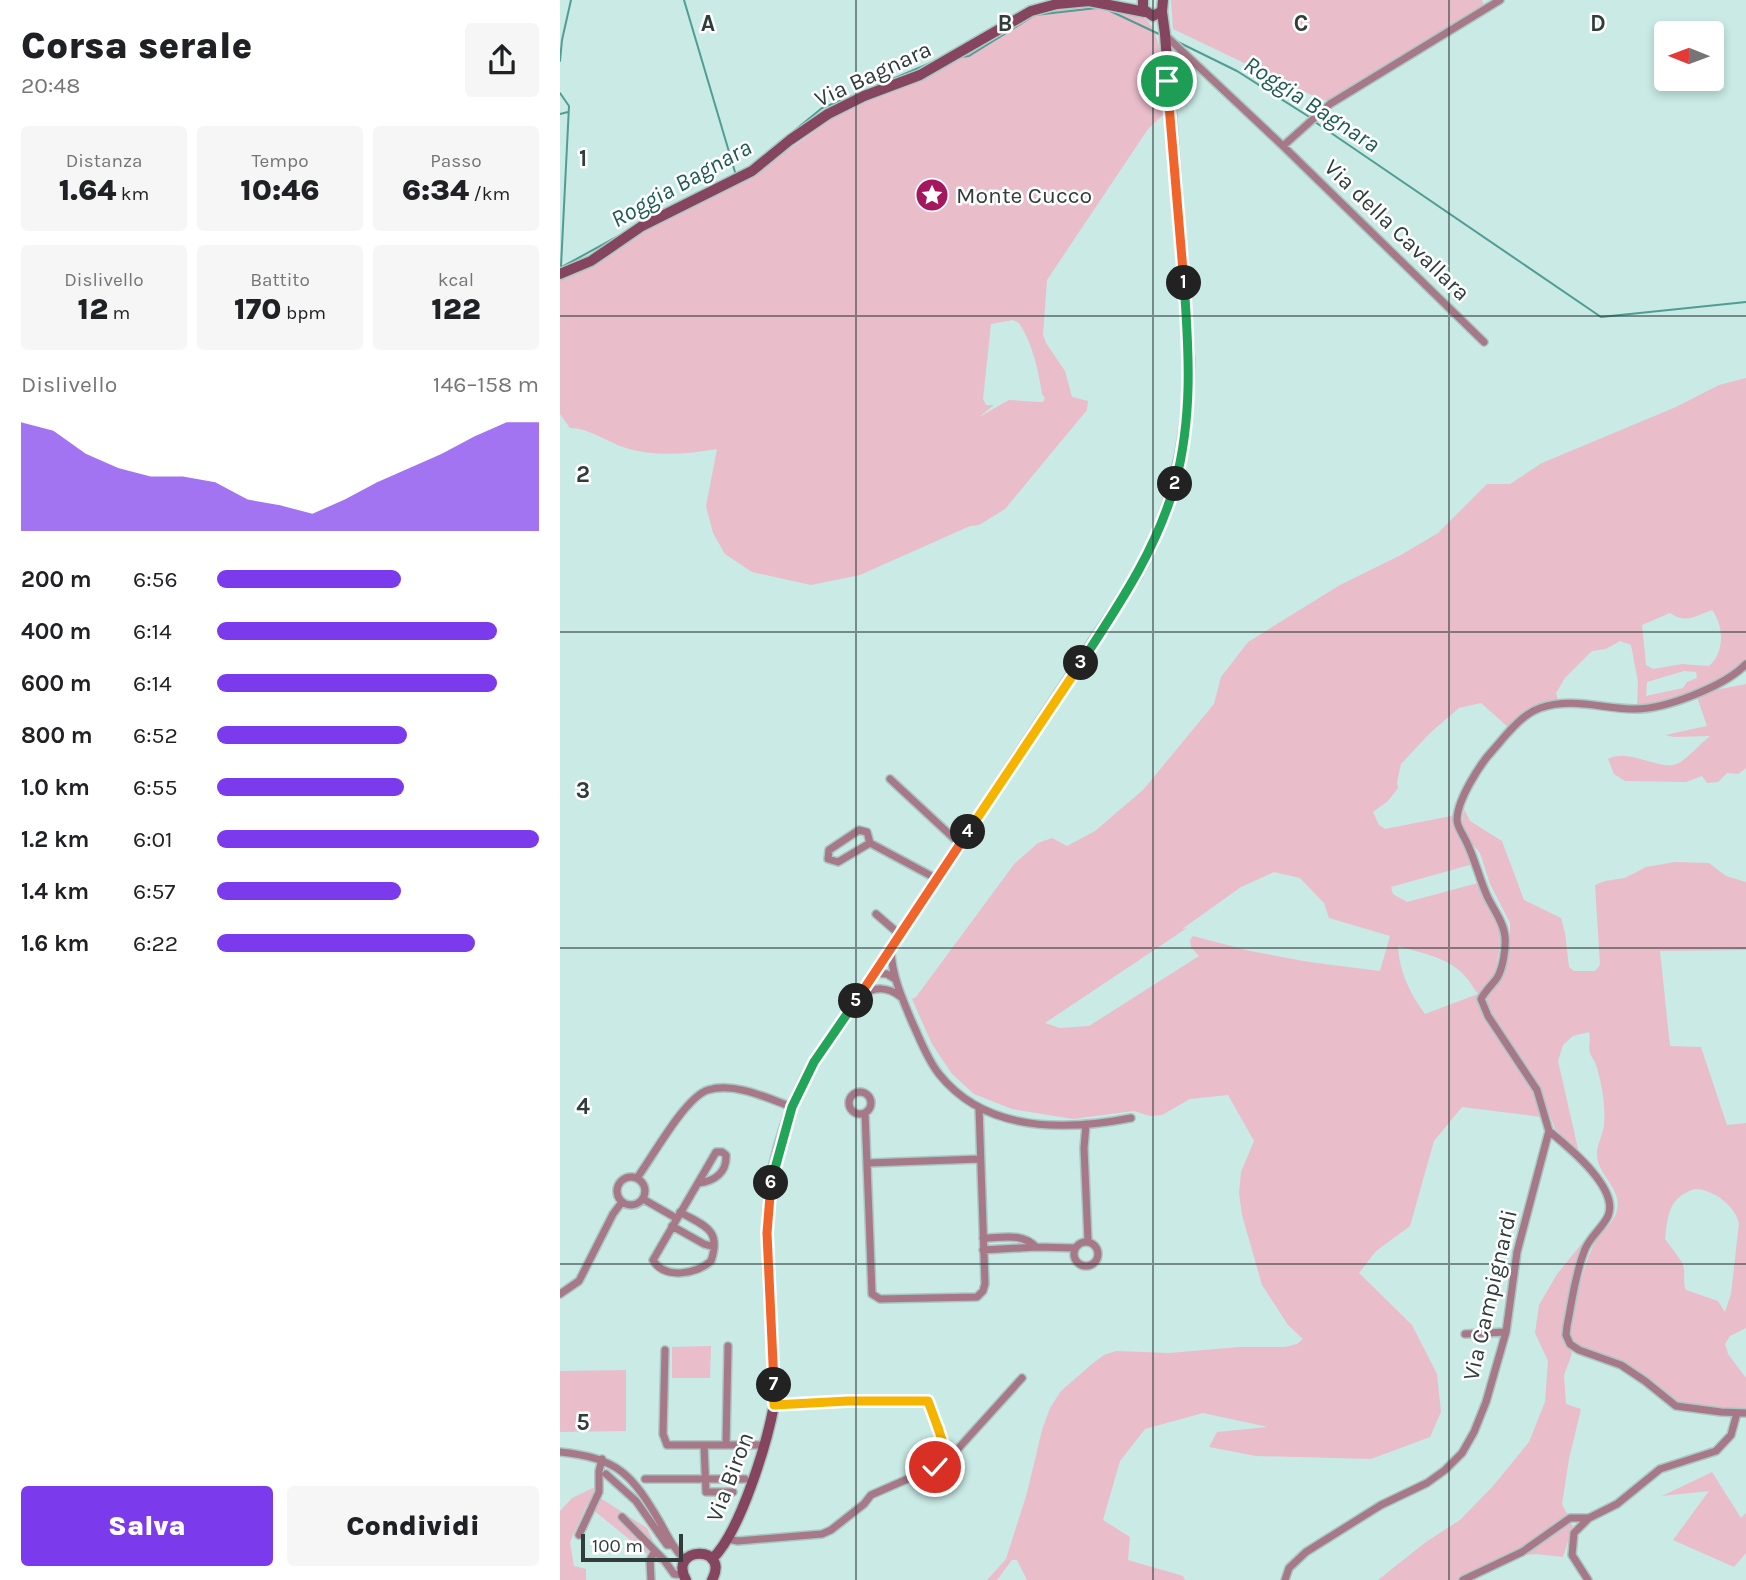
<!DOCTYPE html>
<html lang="it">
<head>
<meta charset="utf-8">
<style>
	body { margin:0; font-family:Karla,sans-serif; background:#f6f6f6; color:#202124; height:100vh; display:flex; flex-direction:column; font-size:26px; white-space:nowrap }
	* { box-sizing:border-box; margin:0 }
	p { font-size:23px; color:#757577 }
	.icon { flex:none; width:38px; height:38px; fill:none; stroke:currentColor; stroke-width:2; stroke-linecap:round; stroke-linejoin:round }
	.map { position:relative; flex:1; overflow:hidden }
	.sheet { display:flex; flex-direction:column; background:#fff; width:560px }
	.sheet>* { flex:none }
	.needle { width:46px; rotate:271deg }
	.fabs { position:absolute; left:1094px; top:21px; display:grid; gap:14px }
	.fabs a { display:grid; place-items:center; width:70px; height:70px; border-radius:7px; background:#fff; box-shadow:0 4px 10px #0003; font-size:35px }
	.scale { position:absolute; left:21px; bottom:18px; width:102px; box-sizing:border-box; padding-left:7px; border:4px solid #303d3b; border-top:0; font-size:19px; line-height:24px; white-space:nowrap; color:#303d3b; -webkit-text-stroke:5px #fff; paint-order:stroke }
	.pin { position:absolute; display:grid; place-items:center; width:60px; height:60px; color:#fff; margin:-30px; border:4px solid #fff; border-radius:50%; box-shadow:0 2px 7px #0007 }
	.km { position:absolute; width:35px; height:35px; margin:-18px; border-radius:50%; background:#222; color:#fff; font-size:19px; line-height:35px; text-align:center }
	.round { display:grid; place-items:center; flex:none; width:74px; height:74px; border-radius:7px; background:#f6f6f6 }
	.summary { display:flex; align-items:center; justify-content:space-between; height:119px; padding:0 21px }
	h1 { font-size:38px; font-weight:800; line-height:52px }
	.stats { display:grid; grid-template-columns:repeat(3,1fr); gap:10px; height:119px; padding:7px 21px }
	.stats div { display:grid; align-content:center; border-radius:7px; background:#f6f6f6; text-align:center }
	.stats b { font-size:30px; font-weight:800 }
	.stats small { font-size:19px; font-weight:400 }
	.stats p { font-size:19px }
	.chart { height:196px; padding:14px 21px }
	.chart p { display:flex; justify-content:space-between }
	.chart svg { width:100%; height:126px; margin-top:7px; fill:#7c3aed; opacity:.7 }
	.button { display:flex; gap:14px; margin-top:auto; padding:14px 21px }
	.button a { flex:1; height:80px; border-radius:7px; background:#7c3aed; color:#fff; font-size:28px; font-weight:800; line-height:80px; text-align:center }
	.button a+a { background:#f6f6f6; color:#202124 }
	ul { padding:0 21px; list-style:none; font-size:23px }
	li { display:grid; grid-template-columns:112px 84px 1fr; align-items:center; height:52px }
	li i { height:18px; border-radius:9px; background:#7c3aed }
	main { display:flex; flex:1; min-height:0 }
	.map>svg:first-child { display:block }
	.green { fill:#eabdcb; fill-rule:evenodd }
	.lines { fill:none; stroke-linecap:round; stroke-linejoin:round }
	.stream { stroke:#509d93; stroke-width:2 }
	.street-casing { stroke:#aac7c3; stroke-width:10 }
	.secondary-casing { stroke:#aac7c3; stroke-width:13 }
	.street { stroke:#a77888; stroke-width:7 }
	.secondary { stroke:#86455e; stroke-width:10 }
	.split-1-casing { stroke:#fff; stroke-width:14 }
	.split-2-casing { stroke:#fff; stroke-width:14 }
	.split-3-casing { stroke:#fff; stroke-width:14 }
	.split-4-casing { stroke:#fff; stroke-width:14 }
	.split-5-casing { stroke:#fff; stroke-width:14 }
	.split-6-casing { stroke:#fff; stroke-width:14 }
	.split-7-casing { stroke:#fff; stroke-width:14 }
	.split-8-casing { stroke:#fff; stroke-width:14 }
	.split-9-casing { stroke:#fff; stroke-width:14 }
	.split-1 { stroke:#f0652b; stroke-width:9 }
	.split-2 { stroke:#22a559; stroke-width:9 }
	.split-3 { stroke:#22a559; stroke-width:9 }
	.split-4 { stroke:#f5b400; stroke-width:9 }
	.split-5 { stroke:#f0652b; stroke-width:9 }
	.split-6 { stroke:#22a559; stroke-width:9 }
	.split-7 { stroke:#f0652b; stroke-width:9 }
	.split-8 { stroke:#f5b400; stroke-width:9 }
	.split-9 { stroke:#f5b400; stroke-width:9 }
	.grid { fill:none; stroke:#303d3b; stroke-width:2; stroke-opacity:0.55 }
	.labels { text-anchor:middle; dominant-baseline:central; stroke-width:5; stroke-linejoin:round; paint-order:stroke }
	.street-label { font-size:23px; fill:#303d3b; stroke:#fff }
	.poi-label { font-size:23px; fill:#303d3b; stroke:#fff; text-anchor:start }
	.water-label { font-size:24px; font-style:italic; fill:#1c5c55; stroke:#fff }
	.grid-label { font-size:23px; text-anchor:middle; font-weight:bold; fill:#303d3b; stroke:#fff; stroke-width:5; stroke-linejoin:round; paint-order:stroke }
</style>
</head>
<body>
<main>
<section class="sheet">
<div class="summary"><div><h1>Corsa serale</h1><p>20:48</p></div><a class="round"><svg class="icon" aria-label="share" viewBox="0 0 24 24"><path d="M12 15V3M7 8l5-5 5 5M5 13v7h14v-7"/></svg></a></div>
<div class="stats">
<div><p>Distanza</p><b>1.64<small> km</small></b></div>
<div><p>Tempo</p><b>10:46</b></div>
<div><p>Passo</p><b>6:34<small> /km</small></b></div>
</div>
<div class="stats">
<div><p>Dislivello</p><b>12<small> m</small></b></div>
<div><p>Battito</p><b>170<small> bpm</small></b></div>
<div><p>kcal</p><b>122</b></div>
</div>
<div class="chart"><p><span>Dislivello</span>146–158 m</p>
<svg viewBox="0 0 160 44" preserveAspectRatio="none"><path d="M0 44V6L10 9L20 17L30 22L40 25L50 25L60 27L70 33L80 35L90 38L100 33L110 27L120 22L130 17L140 11L150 6L160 6V44z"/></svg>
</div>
<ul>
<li><b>200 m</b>6:56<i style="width:57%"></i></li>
<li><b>400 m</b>6:14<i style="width:87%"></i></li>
<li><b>600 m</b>6:14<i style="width:87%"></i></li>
<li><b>800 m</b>6:52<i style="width:59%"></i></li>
<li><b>1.0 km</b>6:55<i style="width:58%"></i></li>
<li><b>1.2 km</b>6:01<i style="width:100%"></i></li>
<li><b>1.4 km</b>6:57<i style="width:57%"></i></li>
<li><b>1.6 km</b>6:22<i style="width:80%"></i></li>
</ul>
<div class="button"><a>Salva</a><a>Condividi</a></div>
</section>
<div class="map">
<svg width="1186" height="1580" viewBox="0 0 1186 1580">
	<rect width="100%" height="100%" fill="#c9eae5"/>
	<!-- green -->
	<path class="green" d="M611,0H922L924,5L769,100H762L613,29Z
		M535,6C549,9 566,10 579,15C606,26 603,88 605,113L588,129L487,280L483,335L486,343L505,371L512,397L528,401L527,410L445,509L419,525L410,526L300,575L251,585L192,572L165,554L153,533L146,506L157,449C128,454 95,457 66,448C47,442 29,428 10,428L0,414V279L78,233L189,178L285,109L360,80L471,16L497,8ZM453,320L459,323C473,345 478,369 482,394L485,398L483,402H479L449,400L419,417L434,405H426L423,399L431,324Z
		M1186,378V661C1158,688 1114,702 1077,707L1078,682L1071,645L1060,641L1046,649L1032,651L1005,678L996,693L998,701L949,728L921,703L899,708L870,733L841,764L837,782L838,788L828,801L813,812L819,825L825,829L891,816L894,814L896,831L913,864L831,887L833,894L847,902L918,883L942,933L935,976L919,994V1001L970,1079L981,1113V1117L902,1107L874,1141L850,1226L816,1251L799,1273L852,1325L877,1374L881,1412L870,1437L811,1459L696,1456L649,1447L657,1432L708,1427L643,1413L585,1429L560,1461L543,1520L570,1537L568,1560L623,1576L625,1580H467L457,1560H452L437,1580H427L446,1559L467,1493L482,1430L490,1408L501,1391L532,1364L544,1355L556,1351L609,1353L679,1347H725L737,1344L743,1339L728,1325L702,1285L682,1215L679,1193L681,1172L694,1141L668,1095L630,1099L602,1115L590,1116L574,1111L513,1119L452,1109L414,1094L392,1074L372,1044L352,999L356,997L455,863L478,843L492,838L507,846L535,831L583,790L654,704L661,677L688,642L780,585L841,555L878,533L927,484H950L982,463L1116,407L1159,385ZM1152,610C1164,625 1165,653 1149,666L1122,664L1093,669L1086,665L1082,625L1110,613C1126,624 1135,616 1152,610ZM1124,671L1136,672L1137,678L1127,682L1123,688L1086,696L1087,682ZM714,872L740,878L764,903L769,918L830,936L820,971L749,962L690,951L633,936L630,940L631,947L639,956L529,1026L500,1028L485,1023L627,928L622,929L681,887ZM838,946C861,953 888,957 905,976C910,981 913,988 918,994L865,1014C850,994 839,971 838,946Z
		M1186,684V768L1178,774L1167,773L1158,782L1147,783L1142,776L1126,782L1065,781L1054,774L1048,759C1070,747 1101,773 1119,763C1130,756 1140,744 1150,736L1114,737L1105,735L1147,726L1137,697L1145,692Z
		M904,809L910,821L942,841L964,900L1001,918L1005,933L1009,967L1014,971H1035L1040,965L1035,885L1045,881L1065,878L1086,867L1115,862L1149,863L1166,876L1186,882V950L1100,951L1110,1046L1141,1047L1167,1125L1186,1123V1328L1170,1336L1165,1344L1168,1354L1186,1378V1409L1123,1405C1111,1399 1103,1389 1093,1381C1070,1364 1044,1355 1018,1346C1013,1342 1011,1339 1010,1333C1009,1316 1027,1255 1036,1240C1042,1230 1055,1222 1057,1210C1062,1189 1038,1175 1037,1156C1036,1146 1043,1135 1044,1125C1046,1106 1041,1079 1035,1062C1033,1059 1031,1056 1030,1053C1028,1046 1031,1039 1029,1032L1013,1036L1003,1045L998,1061L1019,1153L995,1129L977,1081L926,1005L927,995L945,965L950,942V923L930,884L920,853L907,838L902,822ZM1135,1189C1153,1189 1175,1206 1179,1223L1171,1294L1165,1312L1158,1301L1126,1290C1122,1281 1126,1274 1123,1265C1119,1256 1111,1248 1105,1239C1108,1214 1109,1197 1135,1189Z
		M1050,1209L1029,1241L1007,1326L1012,1354L1004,1375L1006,1404L1021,1409L1009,1459L1002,1504L1013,1526L1003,1557L976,1554L949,1556L904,1580H818L866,1542L900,1520L933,1486L969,1442L985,1402L988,1361L975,1333L979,1305L997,1274Z
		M151,1346L150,1378H112V1347Z
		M66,1370V1431L0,1432V1371Z
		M1152,1472L1181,1518L1186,1513V1553L1174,1567L1113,1540L1149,1491L1102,1496Z
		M33,1488L42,1499L87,1528L106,1569L27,1505L10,1542L14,1566L26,1569V1580H0V1511L12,1498Z"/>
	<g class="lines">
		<!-- stream -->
		<path class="stream" d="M124,0L175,172
			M546,9L601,35
			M616,41L677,71L751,118
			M401,57L409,56L475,15L537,8
			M0,61L2,40L11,0
			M316,86L375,61
			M0,93L9,106L1,266
			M0,114L8,112
			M755,122L1041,317L1186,302
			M103,210L191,166L262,108L298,94
			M0,268L62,234"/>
		<defs>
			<path id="street" d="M606,36L723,146L924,342
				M723,146L770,104L940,0
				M330,779L400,844
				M310,843L278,862L268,859L269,850L299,830L307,832L310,843L377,879
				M316,914L339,934
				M331,951C332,976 342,998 352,1022C360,1039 367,1059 379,1074C425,1132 505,1131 571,1118
				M315,973L327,974L335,979
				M301,995C315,987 327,986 341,997
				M289 1103a11 11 0 1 1 22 0a11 11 0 1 1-22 0Z
				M305,1113L312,1294L320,1299L417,1297L423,1291L425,1284L419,1108
				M526,1125L524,1148L528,1241
				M989,1131C1007,1146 1060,1188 1048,1216C1042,1229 1028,1238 1024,1252C1015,1275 1012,1301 1007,1326L1006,1335L1010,1344L1019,1350L1061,1365L1085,1381L1116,1406L1161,1412L1186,1413
				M308,1163L420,1159
				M57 1191a14 14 0 1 1 28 0a14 14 0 1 1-28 0Z
				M77,1178C92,1158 125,1097 148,1090C175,1082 207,1098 232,1107
				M83,1199L116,1218
				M120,1212C144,1226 162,1229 151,1261C137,1274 104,1280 93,1260L156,1152H162L166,1155C167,1173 154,1181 139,1183
				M112,1226L144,1244L154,1247
				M423,1238C442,1238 462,1232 476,1247
				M514 1254a12 12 0 1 1 24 0a12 12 0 1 1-24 0Z
				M423,1250L476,1247L515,1248
				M0,1294L19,1281L53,1214L62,1202
				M905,1334L946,1332
				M105,1350L103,1434L107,1445H205
				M144,1445L146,1492H173
				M166,1445L168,1346
				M0,1452C58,1458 72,1474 101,1524C108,1537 114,1549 125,1560
				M383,1455L386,1456L396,1451L462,1378
				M46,1474L76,1501L102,1538L107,1545H111
				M85,1479H185
				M62,1517L104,1560L114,1574L123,1575
				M19,1535L39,1492V1471L42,1459
				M167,1539L178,1541L262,1534L271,1530L304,1504L311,1495L375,1467L385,1449L368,1401H288L214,1405
				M91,1580L90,1560L95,1551
				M725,1580L729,1568L746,1552L821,1505L867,1483L885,1470L902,1453L914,1432L926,1402L946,1332L957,1252L989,1131L977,1090L928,1016L921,999C925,991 932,985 937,978C943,968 946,948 945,937C944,923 934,910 928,898C919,879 915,858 905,839C902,833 897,826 897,820C897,800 920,764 933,750C946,735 962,714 980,708C1013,697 1043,709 1075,709C1106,709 1165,686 1186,664
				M903,1580L962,1552L1010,1518H1029
				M1028,1580L1012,1555L1014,1533L1029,1518L1057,1504L1100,1469L1156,1451L1171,1435L1177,1413"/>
			<path id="secondary" d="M583,0V9L593,16L602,11L603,0
				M0,274L31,261L82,226L192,171L230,140L268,114L304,96L360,75L471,11L497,4L529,1L585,12
				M152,1559C180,1533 207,1443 214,1405C215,1336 203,1266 209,1198C213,1155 232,1099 254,1062C263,1047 275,1033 285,1018L576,577C614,509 629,437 629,359L605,34L602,12
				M126,1580C107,1546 171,1544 152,1580"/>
		</defs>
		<!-- street casing -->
		<use href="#street" class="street-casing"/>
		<!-- secondary casing -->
		<use href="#secondary" class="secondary-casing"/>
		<!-- street -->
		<use href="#street" class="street"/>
		<!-- secondary -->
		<use href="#secondary" class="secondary"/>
	</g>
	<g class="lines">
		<defs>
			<path id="split-1" d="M607,81L624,283"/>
			<path id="split-2" d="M615,484C633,417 629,352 624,283"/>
			<path id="split-3" d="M521,663C558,606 596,551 615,484"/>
			<path id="split-4" d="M408,832L521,663"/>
			<path id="split-5" d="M296,1001L408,832"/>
			<path id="split-6" d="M211,1183L232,1107L254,1062L296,1001"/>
			<path id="split-7" d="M211,1183L207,1233L214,1385"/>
			<path id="split-8" d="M214,1385V1405L288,1401H368L378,1428"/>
			<path id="split-9" d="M375,1467L385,1449L378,1428"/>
		</defs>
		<!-- split-1 casing -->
		<use href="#split-1" class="split-1-casing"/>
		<!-- split-2 casing -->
		<use href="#split-2" class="split-2-casing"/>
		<!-- split-3 casing -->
		<use href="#split-3" class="split-3-casing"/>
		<!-- split-4 casing -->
		<use href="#split-4" class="split-4-casing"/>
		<!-- split-5 casing -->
		<use href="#split-5" class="split-5-casing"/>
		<!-- split-6 casing -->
		<use href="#split-6" class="split-6-casing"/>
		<!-- split-7 casing -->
		<use href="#split-7" class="split-7-casing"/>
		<!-- split-8 casing -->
		<use href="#split-8" class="split-8-casing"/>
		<!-- split-9 casing -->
		<use href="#split-9" class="split-9-casing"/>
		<!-- split-1 -->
		<use href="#split-1" class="split-1"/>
		<!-- split-2 -->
		<use href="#split-2" class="split-2"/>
		<!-- split-3 -->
		<use href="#split-3" class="split-3"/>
		<!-- split-4 -->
		<use href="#split-4" class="split-4"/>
		<!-- split-5 -->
		<use href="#split-5" class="split-5"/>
		<!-- split-6 -->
		<use href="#split-6" class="split-6"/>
		<!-- split-7 -->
		<use href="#split-7" class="split-7"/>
		<!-- split-8 -->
		<use href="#split-8" class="split-8"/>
		<!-- split-9 -->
		<use href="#split-9" class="split-9"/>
	</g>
	<!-- grid -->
	<path class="grid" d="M296,0V1580M593,0V1580M889,0V1580M0,316H1186M0,632H1186M0,948H1186M0,1264H1186"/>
	<!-- icons -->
	<defs>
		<symbol id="sight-disc" viewBox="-11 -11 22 22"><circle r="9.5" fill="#a4175e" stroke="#fff"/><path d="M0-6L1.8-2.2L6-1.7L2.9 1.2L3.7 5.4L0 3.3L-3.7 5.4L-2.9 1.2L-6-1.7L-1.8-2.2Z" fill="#fff"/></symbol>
	</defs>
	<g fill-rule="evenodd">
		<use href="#sight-disc" x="353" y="176" width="38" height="38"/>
	</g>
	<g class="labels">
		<!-- street labels -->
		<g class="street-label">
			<text transform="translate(313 74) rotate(-25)">Via Bagnara</text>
			<text transform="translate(837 230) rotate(44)">Via della Cavallara</text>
			<text transform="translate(930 1295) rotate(-77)">Via Campignardi</text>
			<text transform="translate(170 1477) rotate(-69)">Via Biron</text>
		</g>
		<!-- poi labels -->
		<g class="poi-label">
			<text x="396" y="195">Monte Cucco</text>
		</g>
		<!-- water labels -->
		<g class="water-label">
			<text transform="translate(752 104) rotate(33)">Roggia Bagnara</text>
			<text transform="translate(121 183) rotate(-29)">Roggia Bagnara</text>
		</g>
	</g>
	<g class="grid-label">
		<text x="148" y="31">A</text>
		<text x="445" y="31">B</text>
		<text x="741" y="31">C</text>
		<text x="1038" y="31">D</text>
		<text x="23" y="166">1</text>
		<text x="23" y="482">2</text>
		<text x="23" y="798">3</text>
		<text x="23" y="1114">4</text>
		<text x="23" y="1430">5</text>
	</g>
</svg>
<div class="fabs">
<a><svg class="needle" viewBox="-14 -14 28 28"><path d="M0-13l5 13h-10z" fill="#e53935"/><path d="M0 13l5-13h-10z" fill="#757577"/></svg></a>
</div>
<div class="scale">100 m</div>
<div class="pin" style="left:607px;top:81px;background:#1e9e55"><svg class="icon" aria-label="arrive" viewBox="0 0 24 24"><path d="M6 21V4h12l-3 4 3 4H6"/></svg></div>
<div class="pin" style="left:375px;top:1467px;background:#d93025"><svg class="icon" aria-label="check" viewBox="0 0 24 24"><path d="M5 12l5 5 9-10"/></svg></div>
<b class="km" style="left:624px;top:283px">1</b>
<b class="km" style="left:615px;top:484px">2</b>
<b class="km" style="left:521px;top:663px">3</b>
<b class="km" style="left:408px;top:832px">4</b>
<b class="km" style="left:296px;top:1001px">5</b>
<b class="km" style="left:211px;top:1183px">6</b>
<b class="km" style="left:214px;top:1385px">7</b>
</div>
</main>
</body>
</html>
